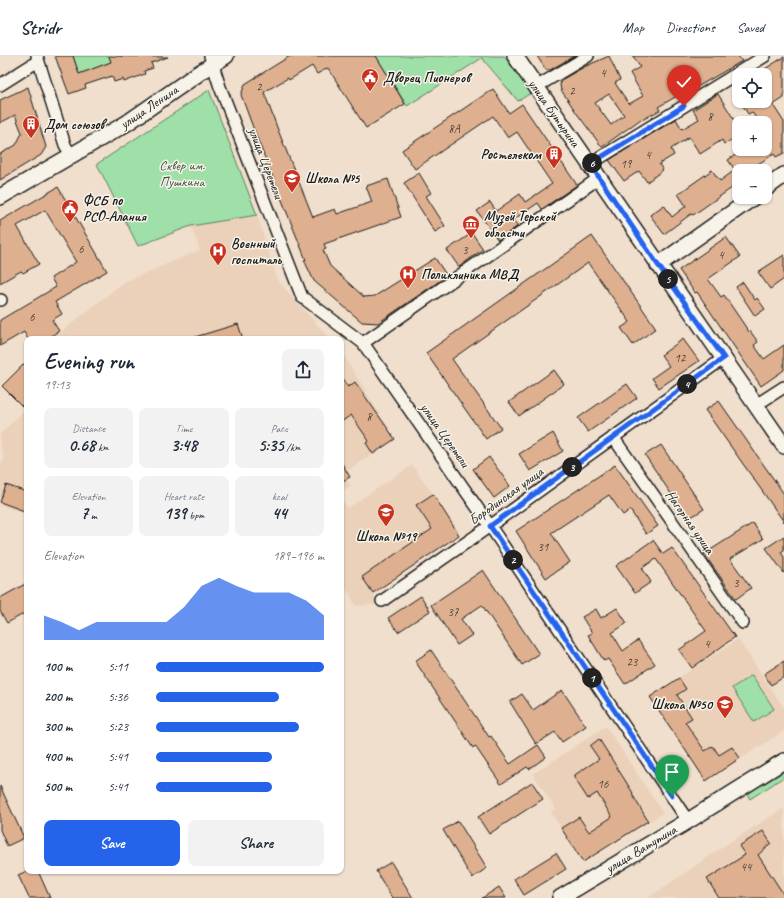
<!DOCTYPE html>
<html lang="en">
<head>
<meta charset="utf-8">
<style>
	body { margin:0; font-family:Caveat,sans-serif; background:#f2f2f3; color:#1f2937; height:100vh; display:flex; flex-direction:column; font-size:15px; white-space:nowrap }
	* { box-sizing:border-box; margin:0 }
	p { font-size:13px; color:#747a83 }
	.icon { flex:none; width:22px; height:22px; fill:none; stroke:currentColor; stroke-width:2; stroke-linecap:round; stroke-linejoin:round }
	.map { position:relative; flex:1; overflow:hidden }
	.details { position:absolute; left:24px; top:280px; width:320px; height:538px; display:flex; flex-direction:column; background:#fff; border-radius:8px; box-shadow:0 1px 3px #0004 }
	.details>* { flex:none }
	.controls { position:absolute; left:732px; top:12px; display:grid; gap:8px }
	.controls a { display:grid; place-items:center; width:40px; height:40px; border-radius:8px; background:#fff; box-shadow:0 1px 3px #0004; font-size:20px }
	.pin { position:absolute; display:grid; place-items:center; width:34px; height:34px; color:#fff; margin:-41px -17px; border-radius:50% 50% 50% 0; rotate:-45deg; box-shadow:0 0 4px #0007 }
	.pin .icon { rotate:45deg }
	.km { position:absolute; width:20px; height:20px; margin:-10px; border-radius:50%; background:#222; color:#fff; font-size:11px; line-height:20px; text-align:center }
	.round { display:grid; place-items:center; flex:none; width:42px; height:42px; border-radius:8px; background:#f2f2f3 }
	.head { display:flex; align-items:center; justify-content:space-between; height:68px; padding:0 20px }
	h1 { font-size:22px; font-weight:700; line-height:30px }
	.stats { display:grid; grid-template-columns:repeat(3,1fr); gap:6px; height:68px; padding:4px 20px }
	.stats div { display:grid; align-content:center; border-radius:8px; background:#f2f2f3; text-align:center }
	.stats b { font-size:17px; font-weight:700 }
	.stats small { font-size:11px; font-weight:400 }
	.stats p { font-size:11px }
	.chart { height:112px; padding:8px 20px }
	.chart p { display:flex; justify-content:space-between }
	.chart svg { width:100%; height:72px; margin-top:4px; fill:#2563eb; opacity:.7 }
	.button { display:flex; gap:8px; margin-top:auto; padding:8px 20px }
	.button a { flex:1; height:46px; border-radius:8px; background:#2563eb; color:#fff; font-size:16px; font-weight:700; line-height:46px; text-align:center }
	.button a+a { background:#f2f2f3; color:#1f2937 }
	ul { padding:0 20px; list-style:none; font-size:13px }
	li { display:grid; grid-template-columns:64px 48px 1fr; align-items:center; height:30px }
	li i { height:10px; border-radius:5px; background:#2563eb }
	header { display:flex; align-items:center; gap:24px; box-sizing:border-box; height:56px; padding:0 20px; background:#fff; border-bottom:1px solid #e0e1e3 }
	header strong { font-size:19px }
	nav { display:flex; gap:22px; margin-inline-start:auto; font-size:14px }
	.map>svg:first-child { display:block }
	.built { fill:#ebd1ba }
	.green { fill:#9fdfa8; stroke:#5e7e62 }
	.building { fill:#deb08f; stroke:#1c1c1c; fill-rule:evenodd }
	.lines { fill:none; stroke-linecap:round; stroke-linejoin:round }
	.minor-casing { stroke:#1c1c1c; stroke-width:14 }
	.secondary-casing { stroke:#1c1c1c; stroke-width:18 }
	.minor { stroke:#f7f3e8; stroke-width:11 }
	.secondary { stroke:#f7f3e8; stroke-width:15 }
	.route-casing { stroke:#fff; stroke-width:8 }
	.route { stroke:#2563eb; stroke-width:5 }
	.labels { text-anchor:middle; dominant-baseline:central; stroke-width:3; stroke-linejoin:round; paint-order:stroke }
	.number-label { font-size:12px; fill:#4c4139 }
	.poi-label { font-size:14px; font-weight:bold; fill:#1c1c1c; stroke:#f7f3e8; text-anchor:start }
	.street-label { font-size:14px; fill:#1c1c1c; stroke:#f7f3e8 }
	.park-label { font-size:14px; fill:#435646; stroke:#f7f3e8 }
</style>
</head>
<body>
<header>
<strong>Stridr</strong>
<nav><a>Map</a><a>Directions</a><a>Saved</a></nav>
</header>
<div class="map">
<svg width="784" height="842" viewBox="0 0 784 842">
	<rect width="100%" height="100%" fill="#f0dfcd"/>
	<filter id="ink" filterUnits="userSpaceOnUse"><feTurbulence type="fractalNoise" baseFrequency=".025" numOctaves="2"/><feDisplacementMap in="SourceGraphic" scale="8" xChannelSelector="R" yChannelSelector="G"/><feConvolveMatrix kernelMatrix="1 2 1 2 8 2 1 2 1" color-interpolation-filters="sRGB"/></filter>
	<g filter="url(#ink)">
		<!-- built -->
		<path class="built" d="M257,159L278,225L330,283H52L124,226L200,194L191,170Z
			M341,295L395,383L343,418L351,430L341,435Z
			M27,352V458L0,449V411L4,402L0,388V378Z
			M412,409L433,438L416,449L442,490L373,537L377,548L356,550L341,524V443L348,452Z
			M738,583L784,652V675L706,725L650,641Z
			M606,670L663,757L583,806L551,757L555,752L533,718Z
			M784,752V842H648L730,786Z"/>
		<!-- green -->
		<path class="green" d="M73,0H109L111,6L79,18Z
			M376,0H504L531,37L518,45L482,2L407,50Z
			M209,34L257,159L191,170L138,190L97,108Z
			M752,619L774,653L754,666L732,632Z
			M784,712V721L750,743L746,736Z"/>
		<!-- building -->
		<path class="building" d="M55,0H73L79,18L111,6L109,0L168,1L151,7L153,12L144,15L145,18L124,26L123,23L114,26L112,20L85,29L86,32L69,38Z
			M290,0H376L405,48L366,72L328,12L317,18L312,10L289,24L288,22L264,36L278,74L313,161L335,153L337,158L372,146L366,130L388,123L401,161L324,188L326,193L323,194L330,210L364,241L375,240L435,202L447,220L378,267L362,266L314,225L304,204H306L257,82L241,39L245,28Z
			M537,0H574L550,14H546Z
			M609,0L620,24L615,27L629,48L643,40L630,17L640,11L633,0H738L742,5L697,31L696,29L658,51L660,54L642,64L641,63L602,91L578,59L561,34L560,29L561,24L584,11ZM609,38L624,59L611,69L595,47Z
			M784,1V42L773,49L784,66V97L776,101L774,98L753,111L756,115H739V127L693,159L691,158L664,178L650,159L664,149L672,161L686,150L678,138L712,114L720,125L735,114L728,104L738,97L731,84L724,88L722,84L700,98L689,81L671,93L674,99L659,108L663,114L647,126L639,115L624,125L609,104L676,63L682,73L699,63L693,54L718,38L739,71V93H765V67H759L752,56L748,58L740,45H765V19H755Z
			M28,31L46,91L41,99L0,124V98L16,89L22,77L15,59L0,67V44Z
			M493,33L509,57L522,48L577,129L542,153L538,147L513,164L518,170L498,184L477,155L490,146L496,155L520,138L525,146L552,128L517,76L508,82L493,60L415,113L402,94Z
			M419,117L431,137L426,140L445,170L435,176L404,127Z
			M58,131L107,215L55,246L62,258L52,264L59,275L46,283H28L24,276L0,290V264L56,231L51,222L76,206L45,154L17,170L39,208L23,217L21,215L0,227V165Z
			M472,177L483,193L459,211L447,194Z
			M592,180L656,272L633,289L621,272L630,266L588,207L452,303L501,372L486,383L426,297Z
			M726,181L740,201L708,223L721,241L724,239L749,276L750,275L758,286L754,289L764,303L784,289V314L761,330L697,236L695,237L679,214Z
			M784,199V223L770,233L758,216Z
			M743,226L755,244L757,242L765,253L755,260L736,231Z
			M238,268L243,283H195V281Z
			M683,283L699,305L659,332L652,322L669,310L661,299Z
			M27,305V346L23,351L2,330Z
			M554,314L564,328L519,360L509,346Z
			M341,321L348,331L355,326L395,383L373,398L366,387L369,385L351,359L341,366Z
			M627,328L637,342L588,376L578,362Z
			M719,345L784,438V466L705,354Z
			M553,377L563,395L530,415L519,398Z
			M661,389L704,453L688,463L645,399Z
			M489,401L510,430L494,442L473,413Z
			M341,406L350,421L341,426Z
			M615,409L658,470L646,478L630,454L623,459L609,439L551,477L570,506L546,522L516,475Z
			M6,429L27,436V456L0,446Z
			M433,438L459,479L373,537L362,521L432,473L416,449Z
			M753,467L763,483L730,503L751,532L736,543L704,498Z
			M784,480V494L781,496L784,501V517L766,492Z
			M653,484L663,498L672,492L735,581L692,612L679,594L706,575L656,503L642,512L651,526L635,537L616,510Z
			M483,514L539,598L522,609L482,549L461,563L472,579L457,589L431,549Z
			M27,527V556L7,567L0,555V542Z
			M421,540L430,555L398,576L388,562Z
			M617,552L627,567L612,577L623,595L638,584L655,608L625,628L608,603L604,605L588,579L592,577L582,561L596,553L601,562Z
			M431,594L489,681L491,680L510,708L538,689L546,701L529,713L527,711L501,728L475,690L473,692L415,605Z
			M784,605V621L771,629L764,618Z
			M679,622L686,633L677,639L692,662L685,666L705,695L713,690L719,699L732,691L740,702L706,725L650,641Z
			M562,634L586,670L562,686L555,676L536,688L510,646L522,638L533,654Z
			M599,683L633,737L632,738L648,765L583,806L561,772L579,761L589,776L612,761L597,737L588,743L573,720L599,703L590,690Z
			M532,726L543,743L489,778L478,761Z
			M0,730L24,782L7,790L0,774Z
			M458,765L487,812L472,822L443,774Z
			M763,775L771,787L758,799L784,839V842H719L707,823L745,799L739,790Z
			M556,797L566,813L524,839L514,823Z
			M391,806L413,842H392L376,815Z
			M27,815H38L50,842H29L18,819Z
			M499,831L506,842H482Z"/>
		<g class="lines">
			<defs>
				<path id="minor" d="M37,0L65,89L71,99
					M210,0L220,31L302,241L363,287L490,470L688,765
					M0,29L38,5
					M536,31L588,0
					M590,108L765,0
					M0,244H1
					M363,287L599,122
					M756,349L784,331
					M613,381L743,567
					M382,545L490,470L724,302"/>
				<path id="secondary" d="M515,0L784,390
					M765,133L784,119
					M0,141L127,67L199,17L226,0
					M658,209L754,141
					M560,842L688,765L784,705"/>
			</defs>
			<!-- minor casing -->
			<use href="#minor" class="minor-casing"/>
			<!-- secondary casing -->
			<use href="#secondary" class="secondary-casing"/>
			<!-- minor -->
			<use href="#minor" class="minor"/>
			<!-- secondary -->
			<use href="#secondary" class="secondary"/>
		</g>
	</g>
	<g class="lines" filter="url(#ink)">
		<defs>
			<path id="route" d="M672,740L490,470L724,302L658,209L590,108L684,50"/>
		</defs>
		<!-- route casing -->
		<use href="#route" class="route-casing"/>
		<!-- route -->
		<use href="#route" class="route"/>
	</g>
	<!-- icons -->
	<defs>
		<symbol id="civic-pin" viewBox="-11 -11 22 30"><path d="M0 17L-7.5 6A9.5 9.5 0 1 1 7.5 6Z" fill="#c8321e" stroke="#f7f3e8"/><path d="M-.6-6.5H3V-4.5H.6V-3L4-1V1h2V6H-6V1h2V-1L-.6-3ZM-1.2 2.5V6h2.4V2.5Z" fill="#fff"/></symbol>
		<symbol id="building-pin" viewBox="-11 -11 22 30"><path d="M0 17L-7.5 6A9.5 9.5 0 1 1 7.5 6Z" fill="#c8321e" stroke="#f7f3e8"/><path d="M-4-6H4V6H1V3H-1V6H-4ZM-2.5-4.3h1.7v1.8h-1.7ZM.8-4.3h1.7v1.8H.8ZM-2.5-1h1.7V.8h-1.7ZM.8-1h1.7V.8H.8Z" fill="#fff"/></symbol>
		<symbol id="school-pin" viewBox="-11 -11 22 30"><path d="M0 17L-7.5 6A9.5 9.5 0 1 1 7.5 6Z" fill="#c8321e" stroke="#f7f3e8"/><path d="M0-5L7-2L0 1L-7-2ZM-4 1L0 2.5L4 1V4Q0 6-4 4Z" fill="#fff"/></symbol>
		<symbol id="museum-pin" viewBox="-11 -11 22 30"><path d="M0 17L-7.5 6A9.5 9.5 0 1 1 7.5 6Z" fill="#c8321e" stroke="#f7f3e8"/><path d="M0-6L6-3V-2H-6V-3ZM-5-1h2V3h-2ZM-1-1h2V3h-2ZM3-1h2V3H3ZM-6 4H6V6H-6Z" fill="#fff"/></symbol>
		<symbol id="hospital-pin" viewBox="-11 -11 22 30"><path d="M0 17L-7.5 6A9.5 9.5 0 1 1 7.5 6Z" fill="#c8321e" stroke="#f7f3e8"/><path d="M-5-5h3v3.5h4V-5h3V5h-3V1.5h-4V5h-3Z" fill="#fff"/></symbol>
	</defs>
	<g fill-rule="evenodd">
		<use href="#civic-pin" x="360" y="11" width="20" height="27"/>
		<use href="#building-pin" x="21" y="58" width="20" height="27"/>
		<use href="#building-pin" x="544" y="88" width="20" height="27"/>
		<use href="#school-pin" x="282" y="112" width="20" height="27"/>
		<use href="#civic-pin" x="60" y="142" width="20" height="27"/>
		<use href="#museum-pin" x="461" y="158" width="20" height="27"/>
		<use href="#hospital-pin" x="208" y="185" width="20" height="27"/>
		<use href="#hospital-pin" x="398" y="208" width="20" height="27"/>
		<use href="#school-pin" x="376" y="446" width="20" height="27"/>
		<use href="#school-pin" x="715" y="638" width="20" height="27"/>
	</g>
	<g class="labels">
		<!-- number labels -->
		<g class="number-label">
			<text x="603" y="17">4</text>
			<text x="259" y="31">2</text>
			<text x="572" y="35">2</text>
			<text x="710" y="61">8</text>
			<text x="454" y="73">8А</text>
			<text x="648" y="99">4</text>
			<text x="626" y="108">19</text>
			<text x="81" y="193">6</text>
			<text x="465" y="194">3</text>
			<text x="721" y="199">4</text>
			<text x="32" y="261">6</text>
			<text x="680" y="302">12</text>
			<text x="369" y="361">8</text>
			<text x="543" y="491">31</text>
			<text x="736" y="527">3</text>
			<text x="453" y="556">37</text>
			<text x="707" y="588">4</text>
			<text x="632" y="606">23</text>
			<text x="603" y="728">16</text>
			<text x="746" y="811">44</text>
		</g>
		<!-- poi labels -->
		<g class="poi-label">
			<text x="383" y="21">Дворец Пионеров</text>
			<text x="44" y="68">Дом союзов</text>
			<text x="541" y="98" text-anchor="end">Ростелеком</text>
			<text x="305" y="122">Школа №5</text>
			<text x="83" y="144">ФСБ по<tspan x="83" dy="16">РСО-Алания</tspan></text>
			<text x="484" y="160">Музей Терской<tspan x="484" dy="16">области</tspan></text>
			<text x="231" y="187">Военный<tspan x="231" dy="16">госпиталь</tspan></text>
			<text x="421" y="218">Поликлиника МВД</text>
			<text x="386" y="480" text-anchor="middle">Школа №19</text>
			<text x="712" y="648" text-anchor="end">Школа №50</text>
		</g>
		<!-- street labels -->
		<g class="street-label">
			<text transform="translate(149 51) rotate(-34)">улица Ленина</text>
			<text transform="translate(554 57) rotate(55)">улица Бутырина</text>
			<text transform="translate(266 107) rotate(69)">улица Церетели</text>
			<text transform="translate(445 379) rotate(55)">улица Церетели</text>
			<text transform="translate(506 440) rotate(-36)">Бородинская улица</text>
			<text transform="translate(690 466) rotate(55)">Нагорная улица</text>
			<text transform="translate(641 793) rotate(-31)">улица Ватутина</text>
		</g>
		<!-- park labels -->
		<g class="park-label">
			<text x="182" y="109">Сквер им.<tspan x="182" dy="16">Пушкина</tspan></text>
		</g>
	</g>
</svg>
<div class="controls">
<a><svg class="icon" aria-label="locate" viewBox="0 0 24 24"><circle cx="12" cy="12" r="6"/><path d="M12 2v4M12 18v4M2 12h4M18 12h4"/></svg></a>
<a>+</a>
<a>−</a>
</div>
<div class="pin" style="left:672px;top:740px;background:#1e9e55"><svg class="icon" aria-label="arrive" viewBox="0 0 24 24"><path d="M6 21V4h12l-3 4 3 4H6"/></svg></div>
<div class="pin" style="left:684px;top:50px;background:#d93025"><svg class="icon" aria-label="check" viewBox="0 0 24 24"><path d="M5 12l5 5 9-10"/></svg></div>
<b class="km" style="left:592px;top:622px">1</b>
<b class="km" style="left:513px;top:504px">2</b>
<b class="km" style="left:572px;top:411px">3</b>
<b class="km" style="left:687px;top:328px">4</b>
<b class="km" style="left:668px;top:223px">5</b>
<b class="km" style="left:592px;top:107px">6</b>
<section class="details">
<div class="head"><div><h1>Evening run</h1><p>19:13</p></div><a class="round"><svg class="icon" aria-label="share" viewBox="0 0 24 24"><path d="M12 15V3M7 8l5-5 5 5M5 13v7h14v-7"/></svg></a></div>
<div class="stats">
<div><p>Distance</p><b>0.68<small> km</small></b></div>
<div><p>Time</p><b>3:48</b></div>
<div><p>Pace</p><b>5:35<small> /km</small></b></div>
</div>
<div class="stats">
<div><p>Elevation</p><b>7<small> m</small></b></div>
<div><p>Heart rate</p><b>139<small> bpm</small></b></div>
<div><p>kcal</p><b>44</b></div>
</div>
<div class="chart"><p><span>Elevation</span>189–196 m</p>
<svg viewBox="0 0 160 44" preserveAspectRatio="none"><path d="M0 44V29L10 33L20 38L30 33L40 33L50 33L60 33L70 33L80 24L90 11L100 6L110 11L120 15L130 15L140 15L150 20L160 29V44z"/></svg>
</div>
<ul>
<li><b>100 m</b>5:11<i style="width:100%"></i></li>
<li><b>200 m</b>5:36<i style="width:73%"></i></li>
<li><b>300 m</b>5:23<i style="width:85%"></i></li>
<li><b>400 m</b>5:41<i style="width:69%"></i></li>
<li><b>500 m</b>5:41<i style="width:69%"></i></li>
</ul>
<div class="button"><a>Save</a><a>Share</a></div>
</section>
</div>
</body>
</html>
